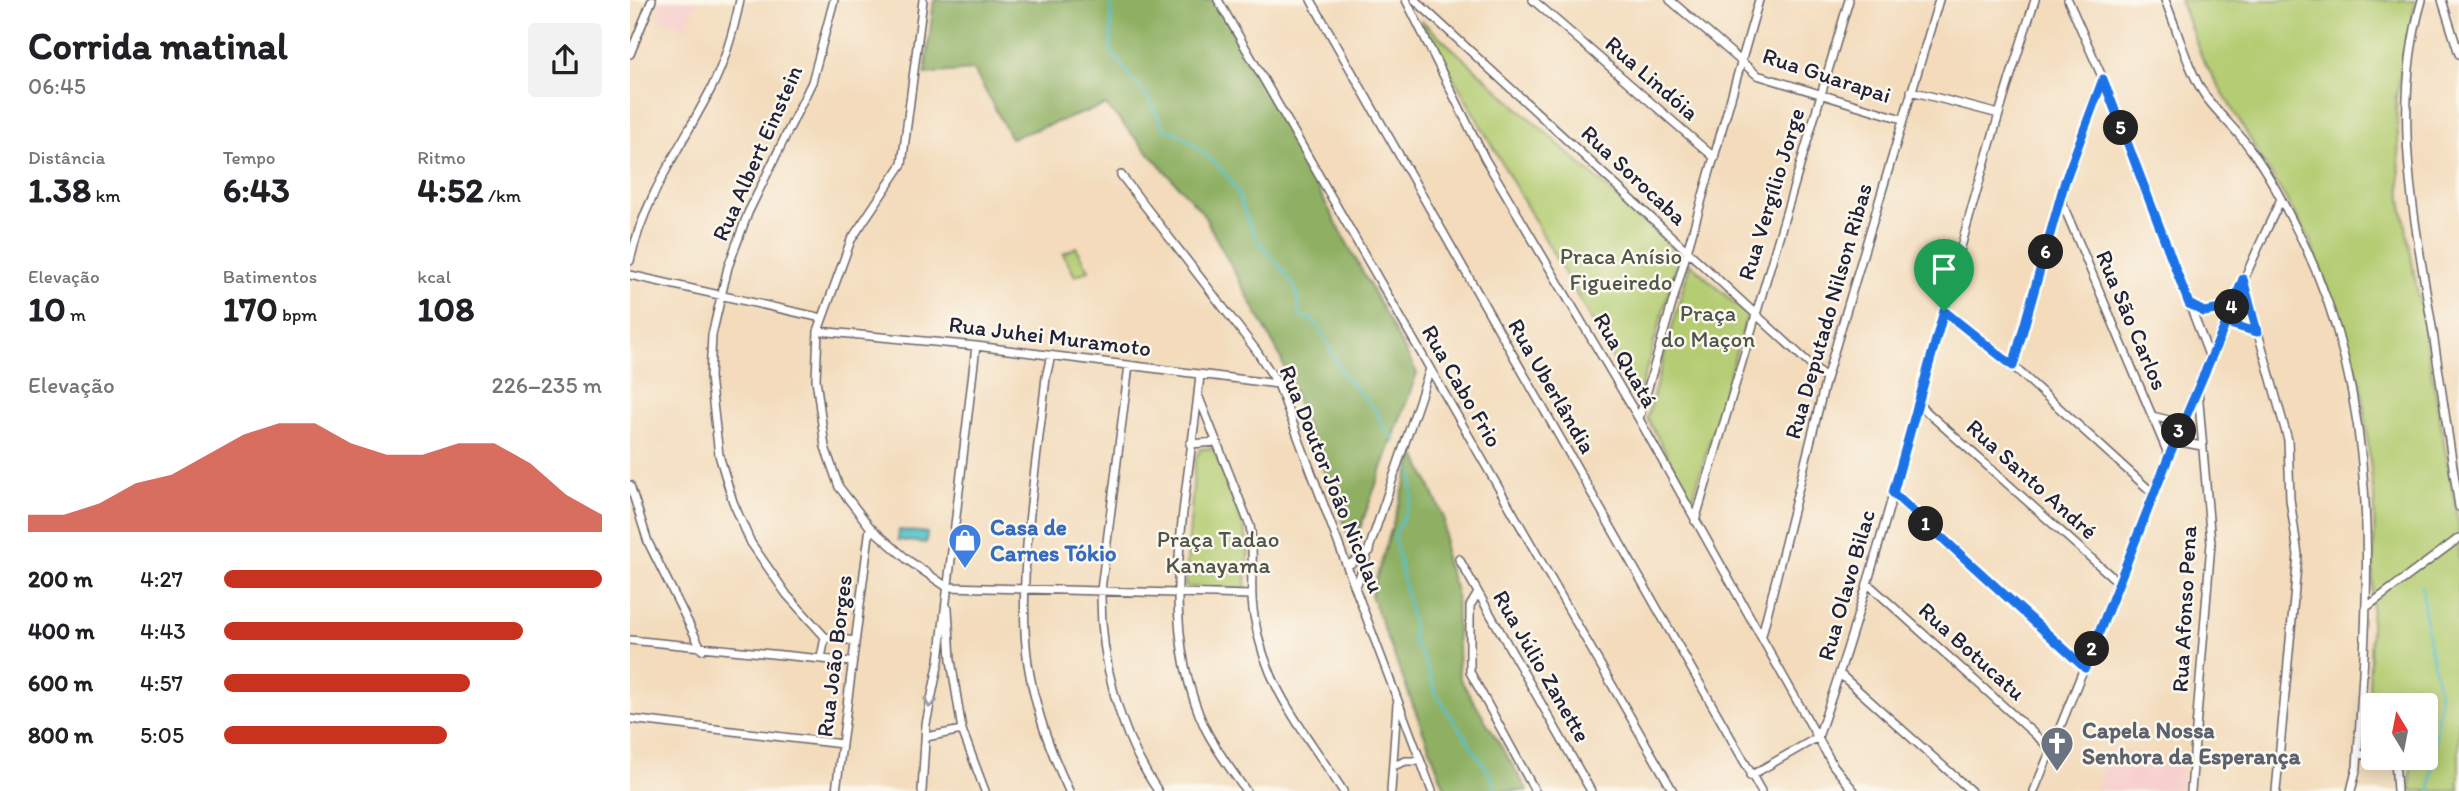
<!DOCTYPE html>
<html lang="pt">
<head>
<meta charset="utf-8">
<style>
	body { margin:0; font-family:Itim,sans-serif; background:#f2f2f2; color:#202124; height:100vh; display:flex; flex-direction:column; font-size:26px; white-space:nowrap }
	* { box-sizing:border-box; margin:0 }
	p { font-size:23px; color:#757577 }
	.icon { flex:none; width:38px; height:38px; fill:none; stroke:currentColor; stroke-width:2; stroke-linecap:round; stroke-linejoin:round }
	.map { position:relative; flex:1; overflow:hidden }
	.panel { display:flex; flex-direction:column; background:#fff; width:630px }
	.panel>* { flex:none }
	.needle { width:46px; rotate:350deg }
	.buttons { position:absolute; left:1731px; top:693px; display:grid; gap:14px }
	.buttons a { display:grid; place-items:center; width:77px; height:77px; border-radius:7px; background:#fff; box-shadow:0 4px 18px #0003; font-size:35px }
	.pin { position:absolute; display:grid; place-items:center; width:60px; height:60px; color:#fff; margin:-72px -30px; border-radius:50% 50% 50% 0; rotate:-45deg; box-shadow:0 0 7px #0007 }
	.pin .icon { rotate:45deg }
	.km { position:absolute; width:35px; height:35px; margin:-18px; border-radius:50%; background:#222; color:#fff; font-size:19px; line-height:35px; text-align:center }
	.round { display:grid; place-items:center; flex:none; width:74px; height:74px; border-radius:7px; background:#f2f2f2 }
	.overview { display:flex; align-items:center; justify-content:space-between; height:119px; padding:0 28px }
	h1 { font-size:38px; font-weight:800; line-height:52px }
	.figures { display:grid; grid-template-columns:repeat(3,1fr); gap:10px; height:119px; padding:7px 28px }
	.figures div { display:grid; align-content:center }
	.figures b { font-size:35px; font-weight:800 }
	.figures small { font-size:19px; font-weight:400 }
	.figures p { font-size:19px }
	.chart { height:196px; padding:14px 28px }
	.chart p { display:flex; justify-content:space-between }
	.chart svg { width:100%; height:126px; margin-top:7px; fill:#c8321e; opacity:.7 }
	ul { padding:0 28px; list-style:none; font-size:23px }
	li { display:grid; grid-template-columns:112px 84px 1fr; align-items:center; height:52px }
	li i { height:18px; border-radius:9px; background:#c8321e }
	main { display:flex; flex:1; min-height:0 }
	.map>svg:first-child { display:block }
	.built { fill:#f7d0cd }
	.green { fill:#b4cc72; stroke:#6b7756; stroke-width:2 }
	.forest { fill:#8fb064; stroke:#586950; stroke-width:2 }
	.water { fill:#53c1c7; stroke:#3a7281; stroke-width:2 }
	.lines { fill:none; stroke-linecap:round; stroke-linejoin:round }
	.stream { stroke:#53c1c7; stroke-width:2.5 }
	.minor-casing { stroke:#6b6368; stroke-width:10 }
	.minor { stroke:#fff; stroke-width:7 }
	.oneway { stroke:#9c9ca7 }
	.route-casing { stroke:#fff; stroke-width:14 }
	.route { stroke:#1a73e8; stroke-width:9 }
	.labels { text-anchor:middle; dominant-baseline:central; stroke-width:5; stroke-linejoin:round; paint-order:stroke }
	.street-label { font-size:23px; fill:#22223b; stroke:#fbf7ec }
	.park-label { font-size:23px; fill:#4e554c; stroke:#fbf7ec }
	.shop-label { font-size:23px; font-weight:bold; fill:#366cbe; stroke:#fbf7ec; text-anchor:start }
	.worship-label { font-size:23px; font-weight:bold; fill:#5b616d; stroke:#fbf7ec; text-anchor:start }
</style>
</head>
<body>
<main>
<section class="panel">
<div class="overview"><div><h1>Corrida matinal</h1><p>06:45</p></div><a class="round"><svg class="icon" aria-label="share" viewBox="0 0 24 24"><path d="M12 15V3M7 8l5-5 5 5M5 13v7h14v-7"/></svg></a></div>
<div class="figures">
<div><p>Distância</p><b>1.38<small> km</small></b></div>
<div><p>Tempo</p><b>6:43</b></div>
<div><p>Ritmo</p><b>4:52<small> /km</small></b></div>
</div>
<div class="figures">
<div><p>Elevação</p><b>10<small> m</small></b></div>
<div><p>Batimentos</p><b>170<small> bpm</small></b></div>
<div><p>kcal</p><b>108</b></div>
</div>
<div class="chart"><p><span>Elevação</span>226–235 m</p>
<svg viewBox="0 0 160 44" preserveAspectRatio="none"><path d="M0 44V38L10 38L20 34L30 27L40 24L50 17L60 10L70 6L80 6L90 13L100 17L110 17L120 13L130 13L140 20L150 31L160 38V44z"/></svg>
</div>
<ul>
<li><b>200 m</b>4:27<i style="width:100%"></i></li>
<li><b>400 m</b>4:43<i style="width:79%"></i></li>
<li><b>600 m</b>4:57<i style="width:65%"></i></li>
<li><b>800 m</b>5:05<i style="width:59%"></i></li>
</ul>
</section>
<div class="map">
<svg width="1829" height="791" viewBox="0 0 1829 791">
	<rect width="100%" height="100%" fill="#fbf7ec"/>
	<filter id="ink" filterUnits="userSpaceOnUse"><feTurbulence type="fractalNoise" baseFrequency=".0143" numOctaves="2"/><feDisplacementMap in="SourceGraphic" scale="14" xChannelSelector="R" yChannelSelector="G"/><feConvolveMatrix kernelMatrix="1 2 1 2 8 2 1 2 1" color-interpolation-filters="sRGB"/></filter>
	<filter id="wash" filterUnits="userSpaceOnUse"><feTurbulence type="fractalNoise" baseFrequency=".00686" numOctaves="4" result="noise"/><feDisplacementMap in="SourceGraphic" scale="28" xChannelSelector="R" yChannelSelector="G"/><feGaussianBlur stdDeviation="1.57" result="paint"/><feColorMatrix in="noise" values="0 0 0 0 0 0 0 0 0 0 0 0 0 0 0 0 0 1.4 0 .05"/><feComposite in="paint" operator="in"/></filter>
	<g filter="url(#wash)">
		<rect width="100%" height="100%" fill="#f3dbbb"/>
		<!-- built -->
		<path class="built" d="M31,0H68L56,27L27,18Z
			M1478,752L1553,756L1551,791H1466Z"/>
		<!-- green -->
		<path class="green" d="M1550,0H1786L1766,96L1771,199L1829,527V791H1780L1781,758H1796V705H1743V751H1737L1745,506L1731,383L1679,238L1573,60Z
			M791,20L1050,254L1007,401Z
			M446,247L459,270L445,276L433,254Z
			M1060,263L1117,315L1062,501L1017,418Z
			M583,448L614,528L619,550L615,589L555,587L565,461L570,449Z"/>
		<!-- forest -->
		<path class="forest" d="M304,0H586L787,373L723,547L649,354L572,212L476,105L381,138L344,70L295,74Z
			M785,452L814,518L815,559L826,591L829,677L898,791H816L741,595Z"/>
		<!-- water -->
		<path class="water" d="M269,530L297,533L296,543L268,540Z"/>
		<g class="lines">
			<!-- stream -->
			<path class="stream" d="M481,0V52L518,97L535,130C553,130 595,171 604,186C613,201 614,217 623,231C634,252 654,267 665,288C670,298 665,309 672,318H679L688,326L714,375L747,412L751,424L766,441
				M782,471V498L764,537L782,620L783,642L793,657L806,694L859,772L866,791
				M1792,586L1796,627L1810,697L1800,791"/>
		</g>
	</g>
	<g filter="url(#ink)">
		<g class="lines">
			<defs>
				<path id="minor" d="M204,0L182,82L118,213L98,267L82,335L80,377L89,455L103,502L121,543L157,595L195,637L225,641
					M293,0L272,164L221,240L188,331L186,379L195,447L209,487L240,527L279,561L317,587
					M588,0L1043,791
					M681,0L1131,791
					M776,0L855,159L1009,419L1203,765L1224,791
					M785,0L1196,379
					M903,0L1085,158
					M1040,0L1127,75L1272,119
					M1438,0L1473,79L1580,358
					M1535,0C1547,29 1559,73 1576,97C1590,116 1608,131 1621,150C1642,178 1657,211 1673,242C1754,410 1739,588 1727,767L1721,791
					M1792,0C1760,111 1785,221 1803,333C1812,391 1820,449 1829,507
					M1812,0L1829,54
					M0,54L22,0
					M1281,91L1369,114
					M491,175L626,350L648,384L802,791
					M1431,200L1539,456
					M0,261C14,197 53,144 82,87C95,61 104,29 110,0
					M0,275L192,318
					M1613,279L1658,440L1660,499L1668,555L1646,791
					M1560,304L1574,312L1602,307
					M1314,311L1383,366L1525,495
					M1596,323L1627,332
					M188,331L346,346L648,384
					M421,355L416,377C407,464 386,578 398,664C405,708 420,751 439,791
					M499,365L471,590C470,659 489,734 528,791
					M1383,366L1435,181L1473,79
					M570,374C560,491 523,616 575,728C586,750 602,771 616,791
					M568,395L620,526C626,556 618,586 624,616C636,690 674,730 713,791
					M1288,404L1489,583
					M1522,416L1543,421L1555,418
					M1009,419L1129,0
					M1545,441L1572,446
					M560,444L587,442
					M0,485L18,542L72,650
					M1263,493L1455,668
					M1065,521L1219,0
					M829,559L961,791
					M717,566L740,551
					M1237,583L1421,749
					M317,587L621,595
					M726,587L800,369
					M848,593L840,606V672L905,791
					M1738,606L1829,538
					M318,609L321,660L332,730L355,791
					M1132,635L1196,379L1309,0
					M0,640L222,662
					M191,658L195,637
					M1210,674L1341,791
					M0,719L212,744
					M296,737L332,730
					M1188,737C1272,495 1324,243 1405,0
					M1728,754L1743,756
					M1755,758L1765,759L1767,791
					M763,766L776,761H790
					M1120,776L1188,737
					M206,791L240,527
					M292,791L296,724L309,661L346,346
					M761,791L767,704
					M1404,791C1486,593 1559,392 1651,199
					M1561,791L1581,543L1568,391"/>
			</defs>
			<!-- minor casing -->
			<use href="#minor" class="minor-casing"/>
			<!-- minor -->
			<use href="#minor" class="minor"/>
		</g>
		<!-- one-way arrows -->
		<defs><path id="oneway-chevron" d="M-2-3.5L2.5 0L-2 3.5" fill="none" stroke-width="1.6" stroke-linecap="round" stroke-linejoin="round" transform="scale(1.75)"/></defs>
		<use class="oneway" href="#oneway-chevron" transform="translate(300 703) rotate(101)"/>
	</g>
	<g class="lines" filter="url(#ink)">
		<defs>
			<path id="route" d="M1473,79L1559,304L1574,312L1602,307L1613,279L1627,332L1596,323L1539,456L1455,668L1263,493L1314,311L1383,366L1435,181Z"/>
		</defs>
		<!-- route casing -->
		<use href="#route" class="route-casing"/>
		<!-- route -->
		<use href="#route" class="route"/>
	</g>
	<!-- icons -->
	<defs>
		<symbol id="shop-pin" viewBox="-11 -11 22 30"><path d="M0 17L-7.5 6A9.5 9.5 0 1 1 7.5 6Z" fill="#3f7fe0" stroke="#fbf7ec"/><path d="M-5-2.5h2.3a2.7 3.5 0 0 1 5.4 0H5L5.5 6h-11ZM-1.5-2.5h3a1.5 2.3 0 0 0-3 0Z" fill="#fff"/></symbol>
		<symbol id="church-pin" viewBox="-11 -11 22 30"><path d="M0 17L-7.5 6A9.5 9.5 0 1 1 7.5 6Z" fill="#6b7280" stroke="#fbf7ec"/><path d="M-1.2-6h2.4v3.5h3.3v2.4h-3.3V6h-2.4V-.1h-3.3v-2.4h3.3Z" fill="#fff"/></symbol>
	</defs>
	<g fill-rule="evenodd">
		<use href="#shop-pin" x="316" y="521" width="38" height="52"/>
		<use href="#church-pin" x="1408" y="724" width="38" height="52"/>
	</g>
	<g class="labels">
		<!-- street labels -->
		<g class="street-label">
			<text transform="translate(1197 75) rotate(18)">Rua Guarapai</text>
			<text transform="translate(1022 78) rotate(41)">Rua Lindóia</text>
			<text transform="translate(127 153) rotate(-66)">Rua Albert Einstein</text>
			<text transform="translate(1004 175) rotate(43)">Rua Sorocaba</text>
			<text transform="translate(1141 194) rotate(-73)">Rua Vergílio Jorge</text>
			<text transform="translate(1198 311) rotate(-74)">Rua Deputado Nilson Ribas</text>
			<text transform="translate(1502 320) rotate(67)">Rua São Carlos</text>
			<text transform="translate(420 336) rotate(7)">Rua Juhei Muramoto</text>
			<text transform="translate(996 360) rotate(60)">Rua Quatá</text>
			<text transform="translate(832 386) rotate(60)">Rua Cabo Frio</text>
			<text transform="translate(922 386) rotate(60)">Rua Uberlândia</text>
			<text transform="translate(702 479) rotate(68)">Rua Doutor João Nicolau</text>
			<text transform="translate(1402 479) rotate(42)">Rua Santo André</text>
			<text transform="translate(1216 585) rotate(-74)">Rua Olavo Bilac</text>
			<text transform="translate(1554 609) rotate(-87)">Rua Afonso Pena</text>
			<text transform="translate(1342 651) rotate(42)">Rua Botucatu</text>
			<text transform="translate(204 656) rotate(-83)">Rua João Borges</text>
			<text transform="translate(912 666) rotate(60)">Rua Júlio Zanette</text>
		</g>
		<!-- park labels -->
		<g class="park-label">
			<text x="991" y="256">Praca Anísio<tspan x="991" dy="26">Figueiredo</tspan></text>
			<text x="1078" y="313">Praça<tspan x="1078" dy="26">do Maçon</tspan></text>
			<text x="588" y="539">Praça Tadao<tspan x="588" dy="26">Kanayama</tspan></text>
		</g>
		<!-- shop labels -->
		<g class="shop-label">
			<text x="360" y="527">Casa de<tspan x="360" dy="26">Carnes Tókio</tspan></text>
		</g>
		<!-- worship labels -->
		<g class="worship-label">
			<text x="1452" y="730">Capela Nossa<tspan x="1452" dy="26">Senhora da Esperança</tspan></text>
		</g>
	</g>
</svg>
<div class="buttons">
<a><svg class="needle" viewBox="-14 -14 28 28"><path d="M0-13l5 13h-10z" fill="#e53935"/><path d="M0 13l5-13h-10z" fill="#757577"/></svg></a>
</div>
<div class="pin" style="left:1314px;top:311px;background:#1e9e55"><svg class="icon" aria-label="arrive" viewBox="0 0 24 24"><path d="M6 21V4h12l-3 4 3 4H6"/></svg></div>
<b class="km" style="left:1296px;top:524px">1</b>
<b class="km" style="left:1462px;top:649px">2</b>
<b class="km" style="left:1549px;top:431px">3</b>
<b class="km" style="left:1602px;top:307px">4</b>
<b class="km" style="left:1491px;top:128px">5</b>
<b class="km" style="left:1416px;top:252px">6</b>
</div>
</main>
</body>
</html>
